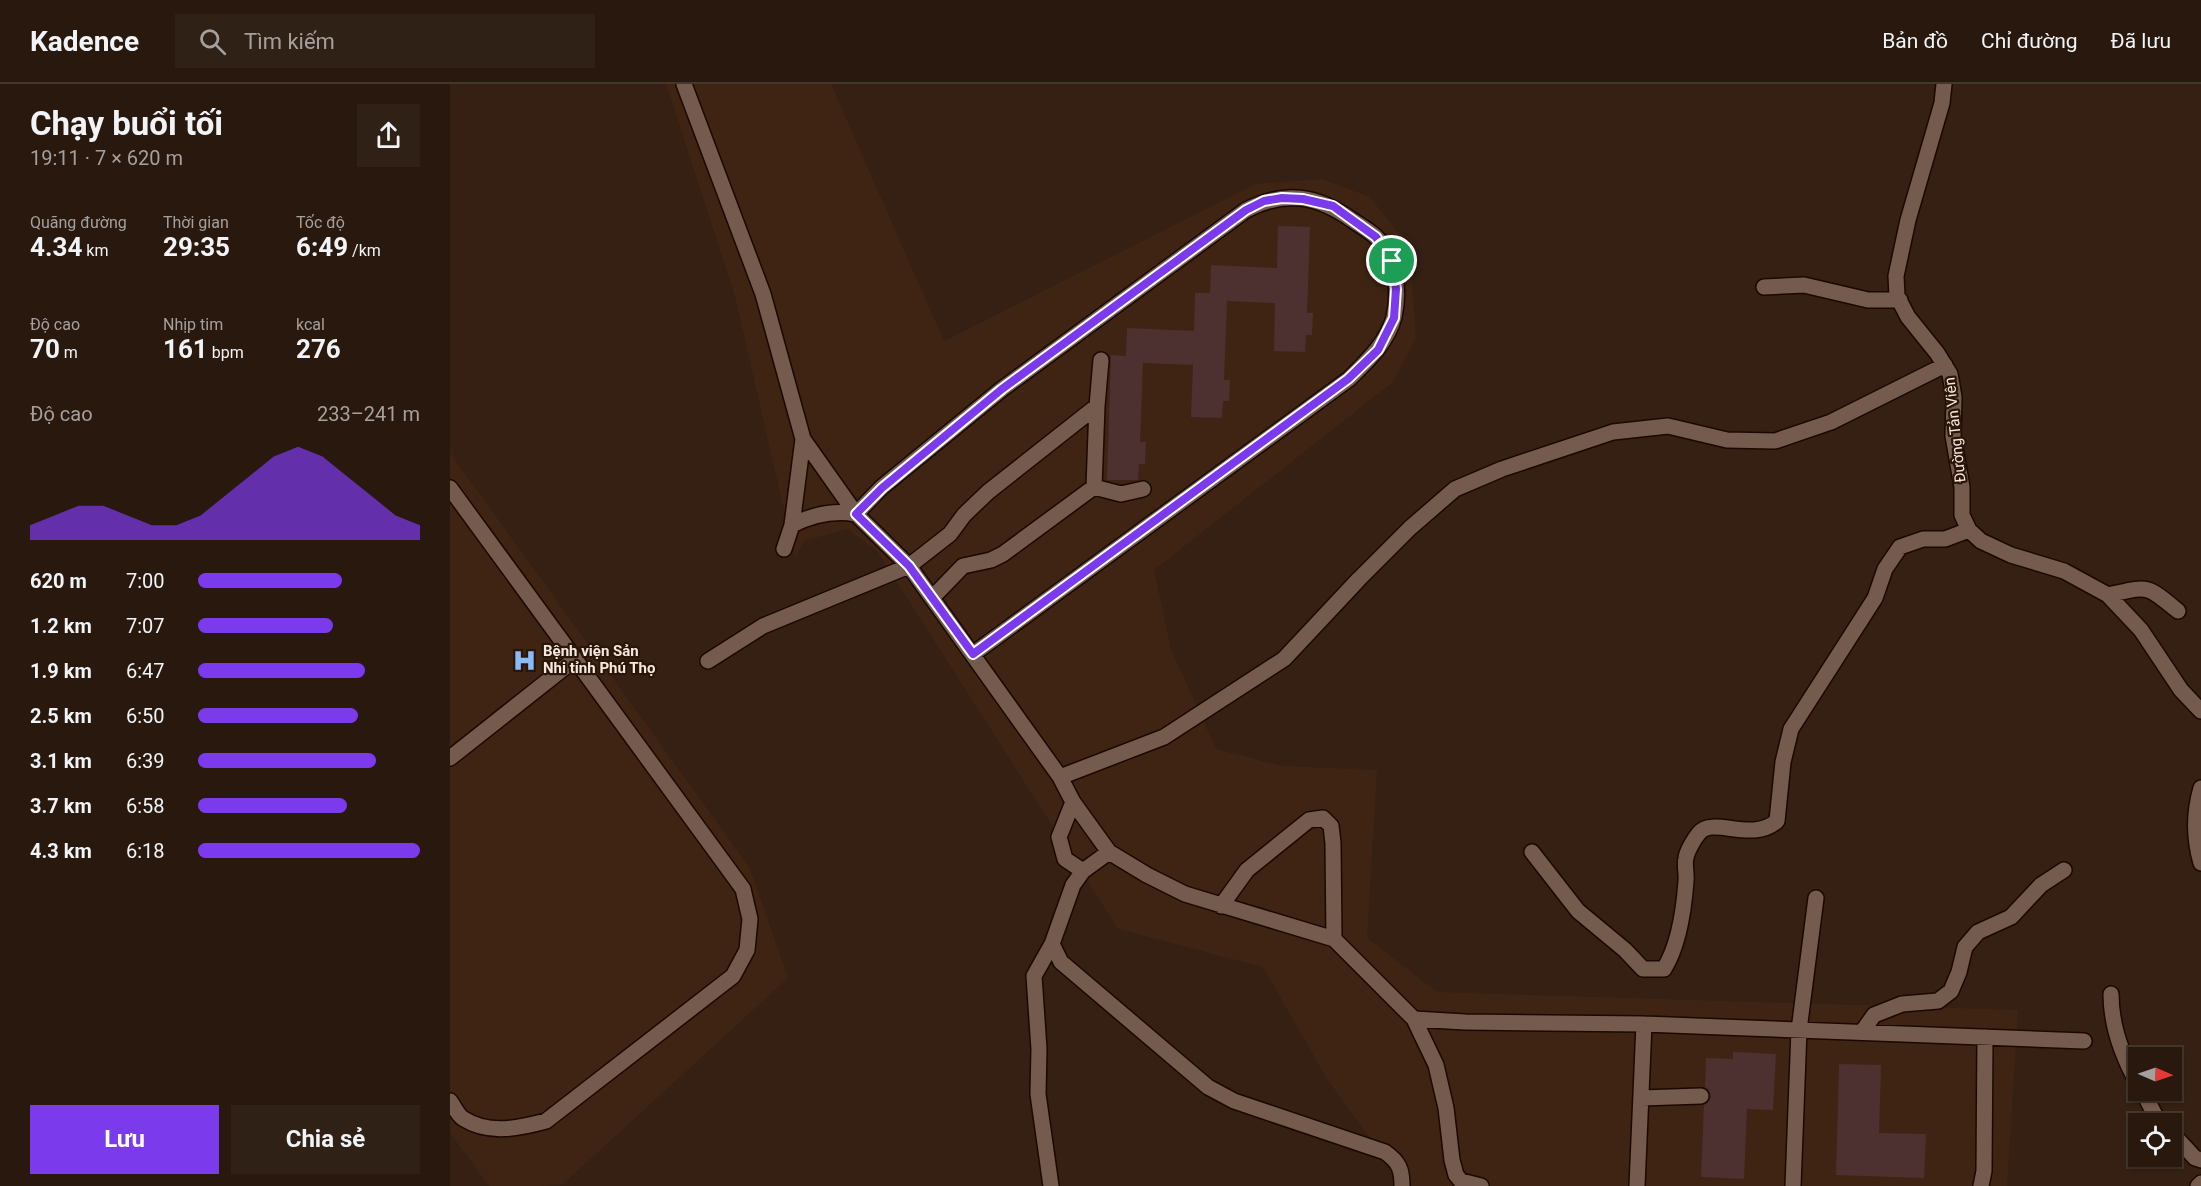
<!DOCTYPE html>
<html lang="vi">
<head>
<meta charset="utf-8">
<style>
	body { margin:0; font-family:Roboto,sans-serif; background:#302117; color:#f1f3f6; height:100vh; display:flex; flex-direction:column; font-size:22px; white-space:nowrap }
	* { box-sizing:border-box; margin:0 }
	p { font-size:20px; color:#a5a09e }
	.icon { flex:none; width:33px; height:33px; fill:none; stroke:currentColor; stroke-width:2; stroke-linecap:round; stroke-linejoin:round }
	.map { position:relative; flex:1; overflow:hidden }
	.side { display:flex; flex-direction:column; background:#28180e; width:450px }
	.side>* { flex:none }
	.needle { width:39px; rotate:92deg }
	.controls { position:absolute; left:1678px; top:963px; display:grid; gap:12px }
	.controls a { display:grid; place-items:center; width:54px; height:54px; border-radius:0px; background:#28180e; box-shadow:0 2px 4px #0004,0 0 0 2px #44372e; font-size:30px }
	.pin { position:absolute; display:grid; place-items:center; width:51px; height:51px; color:#fff; margin:-26px; border:3px solid #fff; border-radius:50%; box-shadow:0 2px 6px #0007 }
	.round { display:grid; place-items:center; flex:none; width:63px; height:63px; border-radius:0px; background:#302117 }
	.head { display:flex; align-items:center; justify-content:space-between; height:102px; padding:0 30px }
	h1 { font-size:33px; font-weight:700; line-height:45px }
	.metrics { display:grid; grid-template-columns:repeat(3,1fr); gap:9px; height:102px; padding:6px 30px }
	.metrics div { display:grid; align-content:center }
	.metrics b { font-size:26px; font-weight:700 }
	.metrics small { font-size:16px; font-weight:400 }
	.metrics p { font-size:16px }
	.chart { height:168px; padding:12px 30px }
	.chart p { display:flex; justify-content:space-between }
	.chart svg { width:100%; height:108px; margin-top:6px; fill:#7c3aed; opacity:.7 }
	.button { display:flex; gap:12px; margin-top:auto; padding:12px 30px }
	.button a { flex:1; height:69px; border-radius:0px; background:#7c3aed; color:#fff; font-size:24px; font-weight:700; line-height:69px; text-align:center }
	.button a+a { background:#302117; color:#f1f3f6 }
	ul { padding:0 30px; list-style:none; font-size:20px }
	li { display:grid; grid-template-columns:96px 72px 1fr; align-items:center; height:45px }
	li i { height:15px; border-radius:8px; background:#7c3aed }
	header { display:flex; align-items:center; gap:36px; box-sizing:border-box; height:84px; padding:0 30px; background:#28180e; border-bottom:2px solid #44372e }
	header strong { font-size:28px }
	nav { display:flex; gap:33px; margin-inline-start:auto; font-size:21px }
	.search { width:420px; height:54px; background:#302117; display:flex; align-items:center; gap:15px; box-sizing:border-box; padding:0 21px; border-radius:0px; color:#a5a09e; font-size:22px }
	main { display:flex; flex:1; min-height:0 }
	.map>svg:first-child { display:block }
	.built { fill:#3f2413 }
	.building { fill:#4c3130 }
	.lines { fill:none; stroke-linecap:round; stroke-linejoin:round }
	.minor-casing { stroke:#1b0901; stroke-width:18 }
	.minor { stroke:#745b4d; stroke-width:15 }
	.route-casing { stroke:#fff; stroke-width:12 }
	.route { stroke:#7c3aed; stroke-width:8 }
	.labels { text-anchor:middle; dominant-baseline:central; stroke-width:4.5; stroke-linejoin:round; paint-order:stroke }
	.street-label { font-size:15px; fill:#f7e8df; stroke:#2a1609 }
	.poi-label { font-size:15px; font-weight:bold; fill:#f7e8df; stroke:#2a1609; text-anchor:start }
</style>
</head>
<body>
<header>
<strong>Kadence</strong>
<div class="search"><svg class="icon" aria-label="search" viewBox="0 0 24 24"><circle cx="10" cy="10" r="6"/><path d="M15 15l6 6"/></svg>Tìm kiếm</div>
<nav><a>Bản đồ</a><a>Chỉ đường</a><a>Đã lưu</a></nav>
</header>
<main>
<section class="side">
<div class="head"><div><h1>Chạy buổi tối</h1><p>19:11 · 7 × 620 m</p></div><a class="round"><svg class="icon" aria-label="share" viewBox="0 0 24 24"><path d="M12 15V3M7 8l5-5 5 5M5 13v7h14v-7"/></svg></a></div>
<div class="metrics">
<div><p>Quãng đường</p><b>4.34<small> km</small></b></div>
<div><p>Thời gian</p><b>29:35</b></div>
<div><p>Tốc độ</p><b>6:49<small> /km</small></b></div>
</div>
<div class="metrics">
<div><p>Độ cao</p><b>70<small> m</small></b></div>
<div><p>Nhịp tim</p><b>161<small> bpm</small></b></div>
<div><p>kcal</p><b>276</b></div>
</div>
<div class="chart"><p><span>Độ cao</span>233–241 m</p>
<svg viewBox="0 0 160 44" preserveAspectRatio="none"><path d="M0 44V38L10 34L20 30L30 30L40 34L50 38L60 38L70 34L80 26L90 18L100 10L110 6L120 10L130 18L140 26L150 34L160 38V44z"/></svg>
</div>
<ul>
<li><b>620 m</b>7:00<i style="width:65%"></i></li>
<li><b>1.2 km</b>7:07<i style="width:61%"></i></li>
<li><b>1.9 km</b>6:47<i style="width:75%"></i></li>
<li><b>2.5 km</b>6:50<i style="width:72%"></i></li>
<li><b>3.1 km</b>6:39<i style="width:80%"></i></li>
<li><b>3.7 km</b>6:58<i style="width:67%"></i></li>
<li><b>4.3 km</b>6:18<i style="width:100%"></i></li>
</ul>
<div class="button"><a>Lưu</a><a>Chia sẻ</a></div>
</section>
<div class="map">
<svg width="1751" height="1102" viewBox="0 0 1751 1102">
	<rect width="100%" height="100%" fill="#352013"/>
	<!-- built -->
	<path class="built" d="M216,0H381L494,257L806,100L872,95L920,113L960,164L966,254L943,298L704,486L721,565L766,665L832,682L927,686L917,854L987,908L1568,926L1557,1102H955L877,995L813,883L668,845L427,467L397,445L354,457L345,474L285,212Z
		M0,369L300,784L338,894L113,1100L92,1102H39L0,1049Z"/>
	<!-- building -->
	<path class="building" d="M828,142L860,143L857,229H863L862,251H856L855,268L824,267L825,219L777,217L774,296H780L779,317H773L772,334L741,333L743,281L693,279L690,358H696L695,380H689L688,396H657L661,271L676,272L677,244L744,247L745,209H760L761,181L827,184Z
		M1283,968L1326,970L1323,1026L1297,1025L1294,1095L1251,1093L1254,1021L1259,1017L1261,1012L1259,1006L1255,1003L1256,974L1283,975Z
		M1389,980L1431,981L1429,1049L1476,1050L1474,1094L1386,1091Z"/>
	<g class="lines">
		<defs>
			<path id="minor" d="M234,0L313,210L353,355L406,430L459,482L610,693L623,718L659,768L697,791L735,810L884,855L964,935L1015,938L1194,940L1634,957
				M1494,0L1492,19L1458,136L1446,192L1447,212L1458,233L1487,269L1500,290L1504,313L1503,352L1512,403V431L1519,446L1531,457L1561,471L1614,487L1658,511L1691,546L1731,606L1751,627
				M1314,203L1354,201L1418,216H1450
				M644,403L647,322
				M0,404L293,805L300,835L297,866L283,892L96,1037C70,1044 39,1051 14,1035C8,1032 4,1022 0,1017
				M342,441C362,431 384,426 406,430L432,403L552,305L796,126C835,106 867,111 902,136C910,141 918,146 925,152C946,171 950,207 944,233C937,259 917,277 899,295L523,570
				M334,465L342,441L353,355
				M1658,511C1699,502 1695,500 1728,527
				M483,513L513,482L541,476L553,470L644,403L671,410L693,405
				M258,577L313,542L459,482L500,450L514,431L538,408L647,322L651,276
				M0,674L124,576
				M610,693L714,653L834,575L909,495L960,444L1005,405L1052,385L1163,348L1218,342L1277,356L1325,357L1381,338L1495,281
				M1751,704C1744,728 1744,755 1751,779
				M623,718L609,753L615,775L633,787
				M659,768L633,787L623,801L602,860L611,878L758,1003L784,1017L935,1068C949,1078 952,1085 952,1102
				M1082,768L1128,827L1175,866L1193,885H1214C1229,861 1234,825 1236,797C1237,790 1234,781 1236,774C1237,767 1244,755 1249,749C1263,732 1302,759 1327,737L1333,678L1341,645L1425,514L1435,485L1450,463L1473,455H1495L1519,446
				M771,822L797,786L859,736L873,734L881,742L883,759L884,855
				M1661,910C1661,942 1673,974 1689,1002
				M964,935L986,981L996,1024L1002,1076L1006,1091L1011,1097L1031,1102
				M1412,948L1424,931L1452,920L1488,917L1501,907L1509,888L1515,863L1528,848L1561,833L1591,801L1614,786
				M1692,1006L1705,1031L1713,1040
				M1191,1014L1251,1012
				M1722,1049L1745,1074L1751,1076
				M601,1102L588,1010L589,965L584,892L602,860
				M1187,1102L1194,940
				M1343,1102L1349,946L1366,814
				M1531,1102L1534,1087L1535,953
				M1748,1102L1751,1099"/>
		</defs>
		<!-- minor casing -->
		<use href="#minor" class="minor-casing"/>
		<!-- minor -->
		<use href="#minor" class="minor"/>
	</g>
	<g class="lines">
		<defs>
			<path id="route" d="M832,114L853,115L883,122L926,153L942,177L946,205L944,234L928,266L898,295L523,570L459,482L406,430L432,404L552,305L796,126L814,117Z"/>
		</defs>
		<!-- route casing -->
		<use href="#route" class="route-casing"/>
		<!-- route -->
		<use href="#route" class="route"/>
	</g>
	<!-- icons -->
	<defs>
		<symbol id="hospital-bare" viewBox="-9 -9 18 18"><path d="M-5-5h3v3.5h4V-5h3V5h-3V1.5h-4V5h-3Z" fill="#8bbafc" stroke="#2a1609" stroke-width="2.5" paint-order="stroke"/></symbol>
	</defs>
	<g fill-rule="evenodd">
		<use href="#hospital-bare" x="58" y="560" width="33" height="33"/>
	</g>
	<g class="labels">
		<!-- street labels -->
		<g class="street-label">
			<text transform="translate(1505 346) rotate(-96)">Đường Tản Viên</text>
		</g>
		<!-- poi labels -->
		<g class="poi-label">
			<text x="93" y="567">Bệnh viện Sản<tspan x="93" dy="17">Nhi tỉnh Phú Thọ</tspan></text>
		</g>
	</g>
</svg>
<div class="controls">
<a><svg class="needle" viewBox="-14 -14 28 28"><path d="M0-13l5 13h-10z" fill="#e53935"/><path d="M0 13l5-13h-10z" fill="#a5a09e"/></svg></a>
<a><svg class="icon" aria-label="locate" viewBox="0 0 24 24"><circle cx="12" cy="12" r="6"/><path d="M12 2v4M12 18v4M2 12h4M18 12h4"/></svg></a>
</div>
<div class="pin" style="left:942px;top:177px;background:#1e9e55"><svg class="icon" aria-label="arrive" viewBox="0 0 24 24"><path d="M6 21V4h12l-3 4 3 4H6"/></svg></div>
</div>
</main>
</body>
</html>
